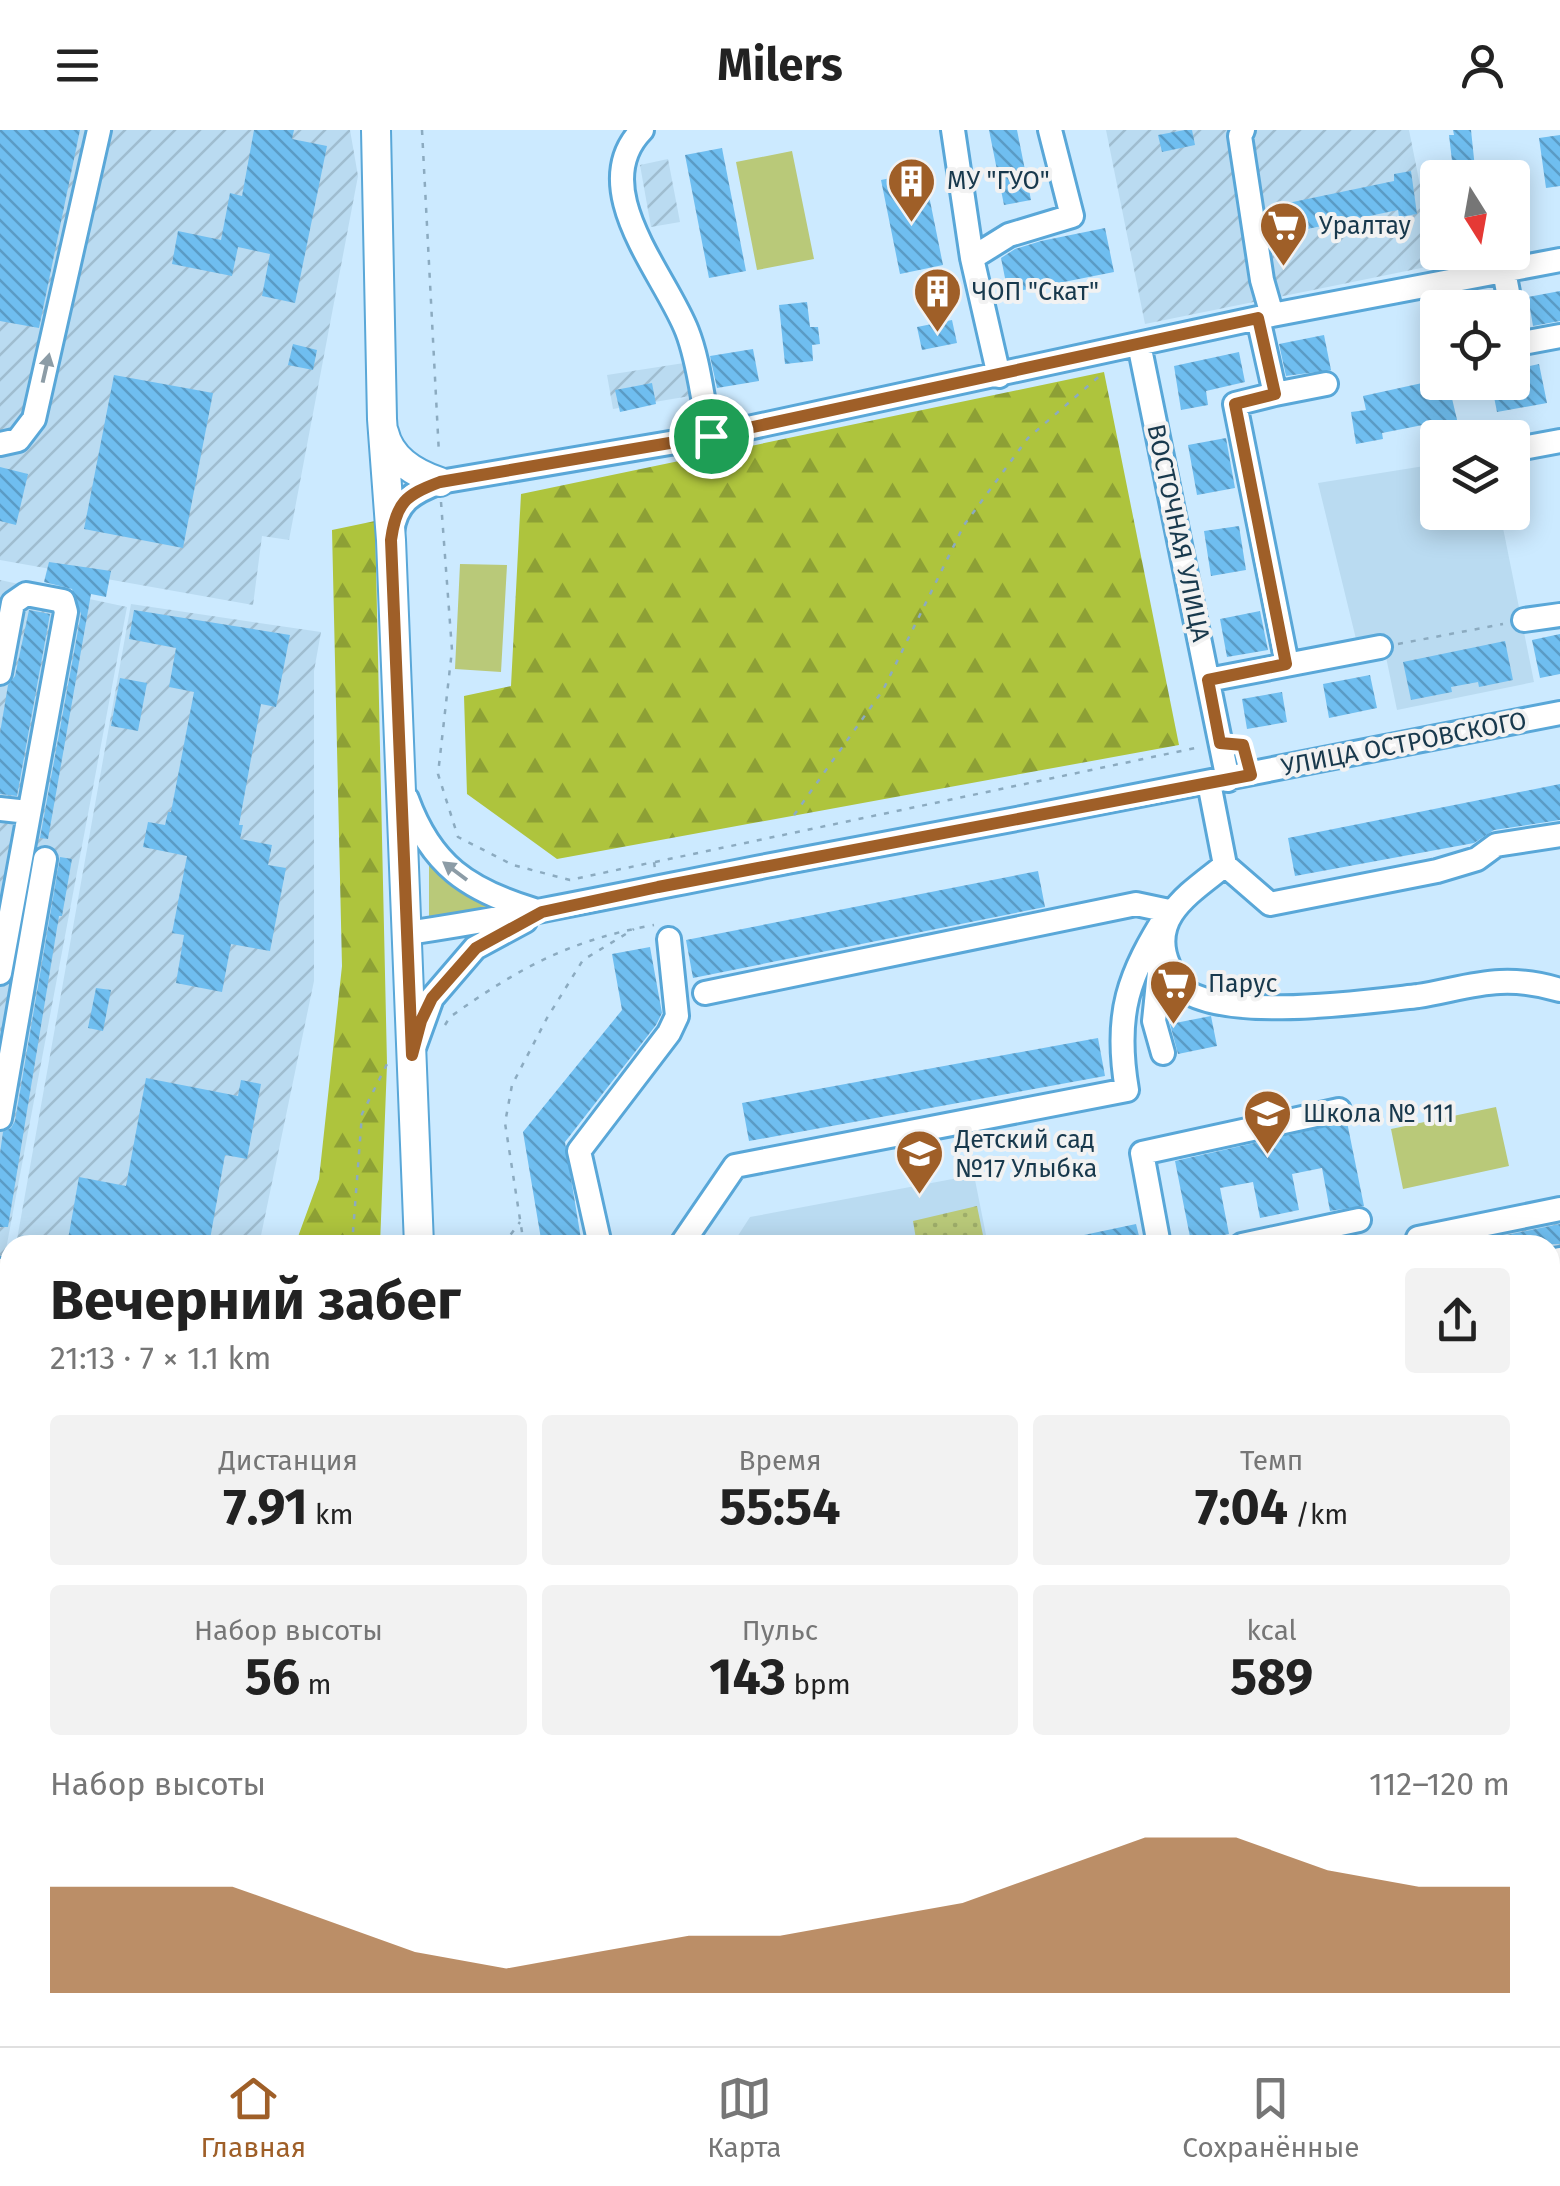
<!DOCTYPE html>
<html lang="ru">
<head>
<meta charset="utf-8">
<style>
	body { margin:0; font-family:"Fira Sans",sans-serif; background:#f2f2f2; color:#222; height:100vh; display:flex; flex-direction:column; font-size:38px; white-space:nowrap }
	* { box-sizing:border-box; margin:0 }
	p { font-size:32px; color:#767676 }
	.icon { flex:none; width:55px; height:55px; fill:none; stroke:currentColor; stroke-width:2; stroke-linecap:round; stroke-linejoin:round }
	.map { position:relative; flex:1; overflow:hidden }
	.side { position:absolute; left:0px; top:1105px; width:1560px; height:812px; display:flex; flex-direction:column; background:#fff; border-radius:30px 30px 0 0; box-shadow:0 5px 25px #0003 }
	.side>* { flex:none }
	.needle { width:65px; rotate:169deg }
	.tools { position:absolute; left:1420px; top:30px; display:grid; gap:20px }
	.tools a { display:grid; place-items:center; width:110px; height:110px; border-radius:10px; background:#fff; box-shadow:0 5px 25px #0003; font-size:50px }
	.pin { position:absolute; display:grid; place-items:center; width:85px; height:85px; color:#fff; margin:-42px; border:5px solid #fff; border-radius:50%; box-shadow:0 2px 10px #0007 }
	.round { display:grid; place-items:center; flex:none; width:105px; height:105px; border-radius:10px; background:#f2f2f2 }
	.head { display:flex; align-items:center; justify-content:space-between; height:170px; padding:0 50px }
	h1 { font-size:55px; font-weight:700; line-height:75px }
	.stats { display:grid; grid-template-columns:repeat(3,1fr); gap:15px; height:170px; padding:10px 50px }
	.stats div { display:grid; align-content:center; border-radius:10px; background:#f2f2f2; text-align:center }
	.stats b { font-size:50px; font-weight:700 }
	.stats small { font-size:28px; font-weight:400 }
	.stats p { font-size:28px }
	.chart { height:280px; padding:20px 50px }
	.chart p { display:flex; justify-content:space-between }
	.chart svg { width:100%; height:180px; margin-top:10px; fill:#9f5f28; opacity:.7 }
	header { display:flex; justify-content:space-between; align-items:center; height:130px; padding:0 50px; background:#fff; font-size:45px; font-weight:700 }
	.dock { display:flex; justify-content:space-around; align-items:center; height:140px; border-top:2px solid #e0e0e0; background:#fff; font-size:28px; color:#767676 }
	.dock a { display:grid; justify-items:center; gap:5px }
	.dock .current { color:#9f5f28 }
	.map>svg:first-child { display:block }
	.built { fill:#badbf1 }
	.industrial { fill:url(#industrial-furrows) }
	.green { fill:#b9c979 }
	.forest { fill:url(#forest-firs) }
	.park { fill:url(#park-dots) }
	.building { fill:url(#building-back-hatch) }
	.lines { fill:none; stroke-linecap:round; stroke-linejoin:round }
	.minor-casing { stroke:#59a7d8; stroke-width:28 }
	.major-casing { stroke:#59a7d8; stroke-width:32 }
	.path { stroke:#8cabc0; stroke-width:2.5; stroke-dasharray:5 8; stroke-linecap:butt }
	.minor { stroke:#fff; stroke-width:22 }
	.major { stroke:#fff; stroke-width:28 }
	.oneway { fill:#8c9ca6 }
	.route-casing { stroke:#fff; stroke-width:20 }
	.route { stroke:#9f5f28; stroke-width:12 }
	.labels { text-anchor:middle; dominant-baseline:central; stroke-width:8; stroke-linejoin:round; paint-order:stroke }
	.poi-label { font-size:25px; fill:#18394d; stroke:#f2f2f2; text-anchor:start }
	.street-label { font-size:25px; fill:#18394d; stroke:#f2f2f2 }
</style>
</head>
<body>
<header><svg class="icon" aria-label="menu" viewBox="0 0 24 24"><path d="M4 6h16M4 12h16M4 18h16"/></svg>Milers<svg class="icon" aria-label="person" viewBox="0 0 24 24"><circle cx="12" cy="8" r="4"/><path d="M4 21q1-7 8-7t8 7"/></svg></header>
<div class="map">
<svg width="1560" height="1916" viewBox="0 0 1560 1916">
	<defs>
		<pattern id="industrial-furrows" width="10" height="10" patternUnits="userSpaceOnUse" patternTransform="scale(2.5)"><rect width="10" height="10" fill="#badbf1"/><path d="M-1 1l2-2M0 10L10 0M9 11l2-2" fill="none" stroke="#9fbdd0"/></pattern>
		<pattern id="forest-firs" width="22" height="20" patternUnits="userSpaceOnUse" patternTransform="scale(2.5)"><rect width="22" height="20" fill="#aec43d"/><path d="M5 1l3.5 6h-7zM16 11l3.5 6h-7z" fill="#8da035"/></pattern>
		<pattern id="park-dots" width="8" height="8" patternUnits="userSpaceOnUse" patternTransform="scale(2.5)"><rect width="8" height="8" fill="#b9c979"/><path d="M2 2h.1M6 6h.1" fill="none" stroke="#9ead6a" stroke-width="1.8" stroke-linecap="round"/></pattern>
		<pattern id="building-back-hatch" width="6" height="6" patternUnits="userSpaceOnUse" patternTransform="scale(2.5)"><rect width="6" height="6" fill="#6fbef0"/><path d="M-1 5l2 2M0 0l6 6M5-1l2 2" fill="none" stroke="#5a9bc5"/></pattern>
	</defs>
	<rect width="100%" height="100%" fill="#cceaff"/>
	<!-- built -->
	<path class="built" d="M1437,334L1438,382L1500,383L1534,552L1397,580L1381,503L1356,509L1318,353Z
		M974,1045L988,1115H732L750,1087Z"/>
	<!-- industrial -->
	<path class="industrial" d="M0,0H350L358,46L289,410L262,406L253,475L0,430Z
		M1106,0H1409L1436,135L1145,194Z
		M668,29L680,92L651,97L640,35Z
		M684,233L690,266L613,279L607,245Z
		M0,450L127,477L0,1151Z
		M131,474L321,502L314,541V851L259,1115H16Z
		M1560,1075V1306L1550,1308V1115H1399L1397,1107Z
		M0,1154L10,1168V1753L0,1790Z
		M1550,1830L1560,1831V1916H1323L1324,1908H1550Z"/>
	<!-- green -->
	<path class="green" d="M792,21L814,129L757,140L736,32Z
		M460,434L507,435L501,542L455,539Z
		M429,733L489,777L429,789Z
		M1496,977L1509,1036L1403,1059L1391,999Z"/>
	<!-- forest -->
	<path class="forest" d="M1104,242L1179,615L557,729L467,664L464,566L511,556L521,364Z
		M375,391L387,934L380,1115H295L319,1049L342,836L332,400Z
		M47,1908H329L326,1911L219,1909L222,1916H76Z"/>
	<!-- park -->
	<path class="park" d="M977,1076L985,1115H917L913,1091Z"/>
	<!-- building -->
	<path class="building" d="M0,0H80L39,198L0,191Z
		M254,0H294L292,9L327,16L295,173L262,166L270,124L238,117L232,146L172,134L178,101L221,110L230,63L242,66Z
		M989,0H1017L1031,70L1004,75Z
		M1185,0H1192L1195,15L1162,22L1158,5Z
		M1453,0H1471L1476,48H1454L1449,5H1454Z
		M1560,5V56L1546,58L1539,8Z
		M722,18L746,141L709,148L685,25Z
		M924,41L943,135L900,144L881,50Z
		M1411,41L1417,84L1399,87L1398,80L1293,102L1288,73L1394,51V44Z
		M1105,98L1114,142L1008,163L1001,128L1015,119L1041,111Z
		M1560,161V191L1533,196L1528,167Z
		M807,172L810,197H818L820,214L812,215L813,231L785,234L779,175Z
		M952,190L957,213L922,220L917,197Z
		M1324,205L1331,240L1286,246L1279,214Z
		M293,214L317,220L313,240L288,235Z
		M753,219L759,251L717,258L710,226Z
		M1239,222L1245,252L1206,261L1208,275L1181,280L1174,236Z
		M1539,234L1547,273L1497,282L1491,252H1512V240Z
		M114,245L213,263L183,418L84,399Z
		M1436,250L1438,263L1450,260L1458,294L1440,297L1438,292L1382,303L1383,309L1356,314L1351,282L1366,280L1363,266Z
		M652,253L656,274L620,282L615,260Z
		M1226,308L1235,358L1197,365L1188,315Z
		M0,337L28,344L16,395L0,391Z
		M1239,396L1246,440L1211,446L1204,401Z
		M49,432L111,441L106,467L91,464L48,709L40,708L81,484L72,459L44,452Z
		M29,480L50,484L17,666L0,664V603L8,555L15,546Z
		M134,480L290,505L276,577L261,574L239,695H243L240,709L272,715L268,735L286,738L270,821L231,814L222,862L176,853L184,805L172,803L187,726L143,717L148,692L165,695L168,682H171L194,562L169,557L176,518L129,509Z
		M1260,481L1268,520L1227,527L1220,489Z
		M1560,504V544L1540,548L1532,510Z
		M1505,511L1513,550L1479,557L1478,552L1451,557L1452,562L1411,570L1403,532Z
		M1370,545L1377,578L1329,588L1323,554Z
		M120,548L147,553L138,601L111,596Z
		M1282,562L1287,592L1247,599L1242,569Z
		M1560,654V690L1494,700L1474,713L1295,746L1288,708Z
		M60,727L72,729L62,786H59L8,1097H0V1023L3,1002L11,998L15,991Z
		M1038,741L1045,777L693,848L686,810Z
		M650,817L662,883L656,895L565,1012L582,1115H542L523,1002L622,880L612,824Z
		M96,858L111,860L103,901L88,898Z
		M1211,886L1217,916L1178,924L1170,894Z
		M1098,908L1105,946L749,1011L742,973Z
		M146,948L238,966L241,950L261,954L247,1029L225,1025L209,1115H67L79,1047L126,1056Z
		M1347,992L1364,1076L1330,1081L1322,1038L1292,1044L1299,1080L1260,1088L1253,1052L1220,1058L1229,1104L1191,1112L1175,1031Z
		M1136,1094L1140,1110L1126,1115H1065V1109Z
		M1560,1094V1114L1459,1115Z"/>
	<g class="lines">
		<defs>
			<path id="minor" d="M642,0C585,58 665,144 687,201C700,234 702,272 711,306
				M953,0L972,128L999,246
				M1243,0L1240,6L1262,150L1272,185
				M972,128L1009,105L1072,86L1050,0
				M1504,141L1511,178
				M1258,188L1275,264L1326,254
				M1139,214L1228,650
				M1512,215L1560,206
				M1275,264L1235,274L1287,534
				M0,314L18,310L34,289L99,0
				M1512,320L1560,311
				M392,402C396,372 413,362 440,352L711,306L1272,185L1560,130
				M1524,490L1560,485
				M0,543L13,473L26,464L63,471L66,482L0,843
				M1208,550L1380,517
				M1209,653L1225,735
				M407,669C431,735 468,760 534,780
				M0,679L28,682
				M1560,705L1496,715L1477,729L1437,741L1270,774L1225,735C1192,762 1147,787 1169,836C1172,842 1175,852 1179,856C1218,893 1365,872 1418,866C1445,862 1473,853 1500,852C1521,851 1540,854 1560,860
				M408,803C535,784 661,756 787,732C1045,684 1303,635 1560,583
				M1161,823L1154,891L1163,923
				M415,915L432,868L475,818L525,791
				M0,988L45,729
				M1418,1108L1560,1079
				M600,1115L579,1021L669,903L677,886L669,809
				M681,1115L735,1036L1127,960C1114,884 1128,845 1169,781L1136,774L705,863
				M1159,1115L1142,1023L1339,980
				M1242,1115L1359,1090
				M1550,1131L1560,1129
				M0,1140L10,1152
				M0,1222L10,1223
				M1550,1235L1560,1233
				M0,1270H10
				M1550,1299L1560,1297
				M1550,1340L1560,1338
				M1550,1366L1560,1364
				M0,1369L10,1372
				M0,1433L10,1444
				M1550,1521H1552
				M0,1580L3,1568
				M1550,1665L1560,1663
				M0,1765L10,1726
				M1550,1765L1560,1763
				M0,1814H10
				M1550,1816L1560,1820
				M977,1908L986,1916
				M1049,1908L1060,1916
				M1230,1908L1236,1916"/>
			<path id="major" d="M376,0L382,289L391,410L419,1115
				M384,302C390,329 416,344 440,352
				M386,1908V1916
				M427,1916V1908"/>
		</defs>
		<!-- minor casing -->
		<use href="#minor" class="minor-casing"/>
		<!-- major casing -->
		<use href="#major" class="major-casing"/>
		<!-- path -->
		<path class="path" d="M422,0L439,324
			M441,372L452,520L438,644L458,707L513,735L570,750L654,732L655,739
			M1398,514L1503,494
			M794,685L883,560L964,395L1028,308L1103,243
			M655,732L1200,617
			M445,895L450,887C519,838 570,810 654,795
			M352,1115L362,984L387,934
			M503,1115L520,1092
			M524,1115L505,993L512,955L547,888L583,830L634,799"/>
		<!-- minor -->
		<use href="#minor" class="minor"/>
		<!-- major -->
		<use href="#major" class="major"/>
	</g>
	<!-- one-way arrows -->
	<defs><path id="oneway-solid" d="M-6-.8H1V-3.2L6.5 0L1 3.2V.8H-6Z" transform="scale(2.5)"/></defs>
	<g class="oneway">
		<use href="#oneway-solid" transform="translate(46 238) rotate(-77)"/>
		<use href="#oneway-solid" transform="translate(455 741) rotate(-143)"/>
	</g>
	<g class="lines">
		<defs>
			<path id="route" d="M1258,188L1275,264L1235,274L1286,534L1208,550L1220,613L1243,615L1251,645L658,757L542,782L476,818L432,868L421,891L412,925L391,410C396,373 405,365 440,352L711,306Z"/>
		</defs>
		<!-- route casing -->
		<use href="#route" class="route-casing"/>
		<!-- route -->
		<use href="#route" class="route"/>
	</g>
	<!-- icons -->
	<defs>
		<symbol id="building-pin" viewBox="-11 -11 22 30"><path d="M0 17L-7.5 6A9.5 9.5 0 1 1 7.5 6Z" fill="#9f5f28" stroke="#f2f2f2"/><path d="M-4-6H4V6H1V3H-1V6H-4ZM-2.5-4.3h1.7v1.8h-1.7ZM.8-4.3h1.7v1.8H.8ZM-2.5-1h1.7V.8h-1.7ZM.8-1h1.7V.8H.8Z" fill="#fff"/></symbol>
		<symbol id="supermarket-pin" viewBox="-11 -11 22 30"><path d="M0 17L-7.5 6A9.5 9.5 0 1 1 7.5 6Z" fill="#9f5f28" stroke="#f2f2f2"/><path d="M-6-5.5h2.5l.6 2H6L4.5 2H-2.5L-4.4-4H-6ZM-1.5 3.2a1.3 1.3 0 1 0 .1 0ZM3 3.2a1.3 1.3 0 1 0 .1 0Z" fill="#fff"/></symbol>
		<symbol id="school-pin" viewBox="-11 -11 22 30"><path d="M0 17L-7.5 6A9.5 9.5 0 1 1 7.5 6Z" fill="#9f5f28" stroke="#f2f2f2"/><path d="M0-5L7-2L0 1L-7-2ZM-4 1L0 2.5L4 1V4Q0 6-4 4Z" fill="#fff"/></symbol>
	</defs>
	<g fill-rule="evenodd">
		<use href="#building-pin" x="884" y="24" width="55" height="75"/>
		<use href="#supermarket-pin" x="1256" y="68" width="55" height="75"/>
		<use href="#building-pin" x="910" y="134" width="55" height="75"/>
		<use href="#supermarket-pin" x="1146" y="826" width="55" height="75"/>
		<use href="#school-pin" x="1240" y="956" width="55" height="75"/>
		<use href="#school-pin" x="892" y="996" width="55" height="75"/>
	</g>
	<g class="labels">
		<!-- poi labels -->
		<g class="poi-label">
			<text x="947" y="51">МУ "ГУО"</text>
			<text x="1319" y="96">Уралтау</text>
			<text x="972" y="162">ЧОП "Скат"</text>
			<text x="1208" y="854">Парус</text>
			<text x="1303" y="984">Школа № 111</text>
			<text x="955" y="1010">Детский сад<tspan x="955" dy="29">№17 Улыбка</tspan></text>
		</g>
		<!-- street labels -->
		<g class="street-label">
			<text transform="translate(1178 403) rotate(78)">ВОСТОЧНАЯ УЛИЦА</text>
			<text transform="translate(1404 614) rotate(-11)">УЛИЦА ОСТРОВСКОГО</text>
		</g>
	</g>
</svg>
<div class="tools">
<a><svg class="needle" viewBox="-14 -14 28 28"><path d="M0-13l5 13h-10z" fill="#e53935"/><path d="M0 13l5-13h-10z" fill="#767676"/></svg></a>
<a><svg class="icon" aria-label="locate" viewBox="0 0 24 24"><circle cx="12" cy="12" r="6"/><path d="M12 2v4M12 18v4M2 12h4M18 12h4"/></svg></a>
<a><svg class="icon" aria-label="layers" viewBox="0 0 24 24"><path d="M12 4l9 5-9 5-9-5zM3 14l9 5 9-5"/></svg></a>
</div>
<div class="pin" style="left:711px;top:306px;background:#1e9e55"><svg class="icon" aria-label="arrive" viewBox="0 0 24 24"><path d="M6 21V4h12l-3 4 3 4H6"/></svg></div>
<section class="side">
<div class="head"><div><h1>Вечерний забег</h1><p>21:13 · 7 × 1.1 km</p></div><a class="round"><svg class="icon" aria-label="share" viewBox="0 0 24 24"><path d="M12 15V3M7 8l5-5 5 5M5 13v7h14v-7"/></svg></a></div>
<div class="stats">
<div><p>Дистанция</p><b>7.91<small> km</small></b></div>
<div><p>Время</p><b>55:54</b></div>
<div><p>Темп</p><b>7:04<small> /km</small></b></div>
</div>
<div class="stats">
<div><p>Набор высоты</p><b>56<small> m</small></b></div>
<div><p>Пульс</p><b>143<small> bpm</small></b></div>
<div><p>kcal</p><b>589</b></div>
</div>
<div class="chart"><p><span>Набор высоты</span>112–120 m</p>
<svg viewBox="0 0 160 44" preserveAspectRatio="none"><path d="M0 44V18L10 18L20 18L30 26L40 34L50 38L60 34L70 30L80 30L90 26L100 22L110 14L120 6L130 6L140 14L150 18L160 18V44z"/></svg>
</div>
</section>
</div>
<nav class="dock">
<a class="current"><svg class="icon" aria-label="home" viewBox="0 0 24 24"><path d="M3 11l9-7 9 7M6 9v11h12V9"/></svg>Главная</a>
<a><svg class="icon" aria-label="map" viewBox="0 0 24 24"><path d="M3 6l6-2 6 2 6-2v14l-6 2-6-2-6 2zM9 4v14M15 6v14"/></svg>Карта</a>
<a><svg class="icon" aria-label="saved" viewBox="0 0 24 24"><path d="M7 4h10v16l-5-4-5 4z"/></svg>Сохранённые</a>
</nav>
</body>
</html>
